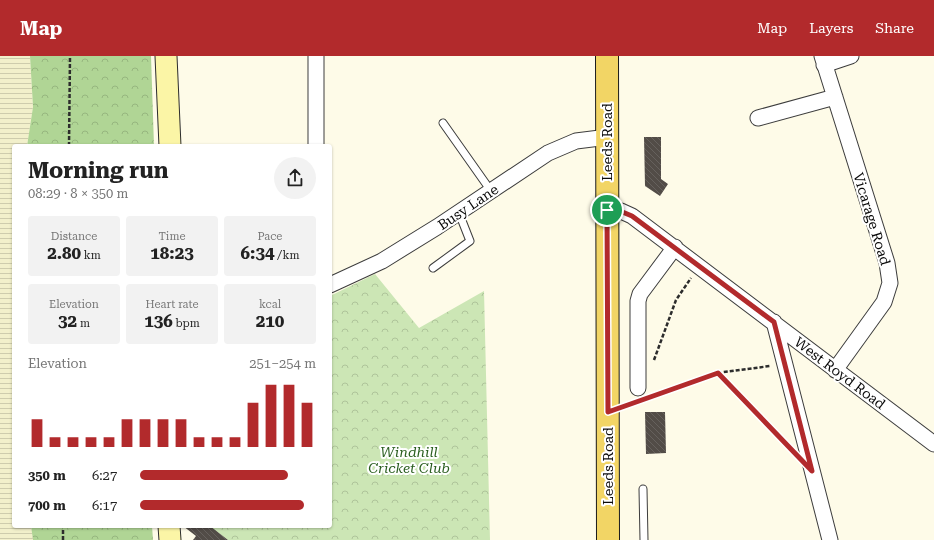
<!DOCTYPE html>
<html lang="en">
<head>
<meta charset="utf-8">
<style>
	body { margin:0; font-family:"Roboto Serif",serif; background:#f2f2f2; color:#222; height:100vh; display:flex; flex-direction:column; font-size:15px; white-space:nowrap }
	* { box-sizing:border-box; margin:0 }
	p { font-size:13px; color:#767676 }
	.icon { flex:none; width:22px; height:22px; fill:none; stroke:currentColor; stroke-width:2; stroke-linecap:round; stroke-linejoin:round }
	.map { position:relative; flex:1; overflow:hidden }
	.sheet { position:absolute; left:12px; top:88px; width:320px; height:384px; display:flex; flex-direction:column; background:#fff; border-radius:4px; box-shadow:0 1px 3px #0004 }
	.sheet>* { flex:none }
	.pin { position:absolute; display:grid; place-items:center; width:34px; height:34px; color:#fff; margin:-17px; border:2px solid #fff; border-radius:50%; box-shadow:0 1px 4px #0007 }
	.round { display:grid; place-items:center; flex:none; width:42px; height:42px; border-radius:21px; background:#f2f2f2 }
	.overview { display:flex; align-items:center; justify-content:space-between; height:68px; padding:0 16px }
	h1 { font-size:22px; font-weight:700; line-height:30px }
	.figures { display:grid; grid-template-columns:repeat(3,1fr); gap:6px; height:68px; padding:4px 16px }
	.figures div { display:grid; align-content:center; border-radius:4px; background:#f2f2f2; text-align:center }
	.figures b { font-size:17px; font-weight:700 }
	.figures small { font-size:11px; font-weight:400 }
	.figures p { font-size:11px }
	.chart { height:112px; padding:8px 16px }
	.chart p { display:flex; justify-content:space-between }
	.chart svg { width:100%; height:72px; margin-top:4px; stroke:#b22a2c; stroke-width:6 }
	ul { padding:0 16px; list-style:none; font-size:13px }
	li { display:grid; grid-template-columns:64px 48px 1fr; align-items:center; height:30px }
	li i { height:10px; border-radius:5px; background:#b22a2c }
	header { display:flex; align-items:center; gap:24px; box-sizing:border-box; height:56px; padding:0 20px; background:#b22a2c; color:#fff }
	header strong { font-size:19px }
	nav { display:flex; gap:22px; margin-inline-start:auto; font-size:14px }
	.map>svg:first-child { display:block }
	.farmland { fill:url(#farmland-rules) }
	.forest { fill:url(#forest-crowns) }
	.park { fill:url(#park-crowns) }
	.building { fill:url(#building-back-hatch) }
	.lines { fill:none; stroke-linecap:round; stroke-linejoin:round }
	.lane-casing { stroke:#3d3d3d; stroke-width:9 }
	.street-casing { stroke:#3d3d3d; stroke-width:17 }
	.secondary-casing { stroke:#2c2c2c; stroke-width:23 }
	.primary-casing { stroke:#1b1b1b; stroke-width:24 }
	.path { stroke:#2c2c2c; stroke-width:2.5; stroke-dasharray:4 2; stroke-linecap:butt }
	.lane { stroke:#fff; stroke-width:7 }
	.street { stroke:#fff; stroke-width:15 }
	.secondary { stroke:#fbf5a6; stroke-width:21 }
	.primary { stroke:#f2d565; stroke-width:22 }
	.route-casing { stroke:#fff; stroke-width:8 }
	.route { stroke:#b22a2c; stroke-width:5 }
	.labels { text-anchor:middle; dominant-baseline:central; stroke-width:4; stroke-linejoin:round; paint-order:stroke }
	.street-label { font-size:14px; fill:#0a0a0a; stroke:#fff }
	.park-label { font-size:14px; font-style:italic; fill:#2a5e1f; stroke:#fff }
</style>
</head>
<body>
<header>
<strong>Map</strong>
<nav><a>Map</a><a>Layers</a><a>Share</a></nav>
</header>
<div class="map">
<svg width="934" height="484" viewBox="0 0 934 484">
	<defs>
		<pattern id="farmland-rules" width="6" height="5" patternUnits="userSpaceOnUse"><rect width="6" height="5" fill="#f2f0cb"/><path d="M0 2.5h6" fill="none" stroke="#ceccad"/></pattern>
		<pattern id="forest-crowns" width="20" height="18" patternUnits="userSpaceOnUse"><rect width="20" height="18" fill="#b0d595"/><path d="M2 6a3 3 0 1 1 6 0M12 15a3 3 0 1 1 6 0" fill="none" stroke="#96b67f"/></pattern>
		<pattern id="park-crowns" width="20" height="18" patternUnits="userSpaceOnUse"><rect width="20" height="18" fill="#cce6b5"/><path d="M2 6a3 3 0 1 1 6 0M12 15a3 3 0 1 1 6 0" fill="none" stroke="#aec49a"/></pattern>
		<pattern id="building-back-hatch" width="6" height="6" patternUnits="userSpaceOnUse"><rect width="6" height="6" fill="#524c47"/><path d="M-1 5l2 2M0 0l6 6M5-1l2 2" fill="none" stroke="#66615d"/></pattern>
	</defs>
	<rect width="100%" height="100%" fill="#fefbe8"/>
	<!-- farmland -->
	<path class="farmland" d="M0,0H30L33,51L27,90H14V470H31L33,484H0Z"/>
	<!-- forest -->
	<path class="forest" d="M30,0H151L154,90H27L33,51Z
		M31,470H152L153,484H33Z"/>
	<!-- park -->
	<path class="park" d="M375,218L419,272L484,235L490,484H228L209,470H330V240Z"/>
	<!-- building -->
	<path class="building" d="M644,81H661V123L668,128L660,140L645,130Z
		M645,356H665L666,397L646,398Z
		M183,470H210L228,484H193L196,480Z"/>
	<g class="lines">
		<defs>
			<path id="lane" d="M443,67L491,135
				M433,212L470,185L459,157
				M643,433L644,484"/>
			<path id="street" d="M316,0V90
				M822,0L887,207L890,227L884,246L835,314
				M824,9L851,0
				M758,62L835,41
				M607,154L621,155L632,160L934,388
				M330,229L382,205L437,171L548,97L576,85L608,81
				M774,266L830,484
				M638,332V245L640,238L675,191"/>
			<path id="secondary" d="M166,0L170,90
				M169,470L170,484"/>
			<path id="primary" d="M607,0L608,484"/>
		</defs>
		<!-- lane casing -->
		<use href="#lane" class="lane-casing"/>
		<!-- street casing -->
		<use href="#street" class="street-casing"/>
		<!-- secondary casing -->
		<use href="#secondary" class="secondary-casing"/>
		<!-- primary casing -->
		<use href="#primary" class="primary-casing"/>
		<!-- path -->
		<path class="path" d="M69,90L70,0
			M654,304L676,244L691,222
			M718,317L791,392
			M650,341L717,317L770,310
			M63,484V470"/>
		<!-- lane -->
		<use href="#lane" class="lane"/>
		<!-- street -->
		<use href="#street" class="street"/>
		<!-- secondary -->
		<use href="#secondary" class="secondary"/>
		<!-- primary -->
		<use href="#primary" class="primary"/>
	</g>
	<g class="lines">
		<defs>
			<path id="route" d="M607,154L620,155L632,160L774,266L812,415L718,317L608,356Z"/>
		</defs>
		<!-- route casing -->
		<use href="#route" class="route-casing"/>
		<!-- route -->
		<use href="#route" class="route"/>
	</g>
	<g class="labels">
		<!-- street labels -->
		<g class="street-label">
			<text transform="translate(607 86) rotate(-90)">Leeds Road</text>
			<text transform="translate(468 151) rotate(-34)">Busy Lane</text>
			<text transform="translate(872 163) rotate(73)">Vicarage Road</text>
			<text transform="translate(840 317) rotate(37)">West Royd Road</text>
			<text transform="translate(608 410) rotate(-90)">Leeds Road</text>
		</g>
		<!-- park labels -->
		<g class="park-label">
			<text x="409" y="396">Windhill<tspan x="409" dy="16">Cricket Club</tspan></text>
		</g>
	</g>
</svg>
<div class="pin" style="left:607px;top:154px;background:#1e9e55"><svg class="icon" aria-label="arrive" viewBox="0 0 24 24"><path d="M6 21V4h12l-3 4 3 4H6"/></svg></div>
<section class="sheet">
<div class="overview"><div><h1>Morning run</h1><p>08:29 · 8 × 350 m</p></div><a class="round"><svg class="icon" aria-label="share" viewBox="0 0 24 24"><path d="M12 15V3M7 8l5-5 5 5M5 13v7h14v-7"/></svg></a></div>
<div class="figures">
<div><p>Distance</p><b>2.80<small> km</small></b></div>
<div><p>Time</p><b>18:23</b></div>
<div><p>Pace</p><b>6:34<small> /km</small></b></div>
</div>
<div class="figures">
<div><p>Elevation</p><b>32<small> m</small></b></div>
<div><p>Heart rate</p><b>136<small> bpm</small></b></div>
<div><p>kcal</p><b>210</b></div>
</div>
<div class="chart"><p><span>Elevation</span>251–254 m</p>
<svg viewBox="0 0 160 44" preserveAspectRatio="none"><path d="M5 44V27M15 44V38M25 44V38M35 44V38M45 44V38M55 44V27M65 44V27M75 44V27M85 44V27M95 44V38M105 44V38M115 44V38M125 44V17M135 44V6M145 44V6M155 44V17"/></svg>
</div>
<ul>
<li><b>350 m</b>6:27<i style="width:84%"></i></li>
<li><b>700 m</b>6:17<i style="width:93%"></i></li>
</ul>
</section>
</div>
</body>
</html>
